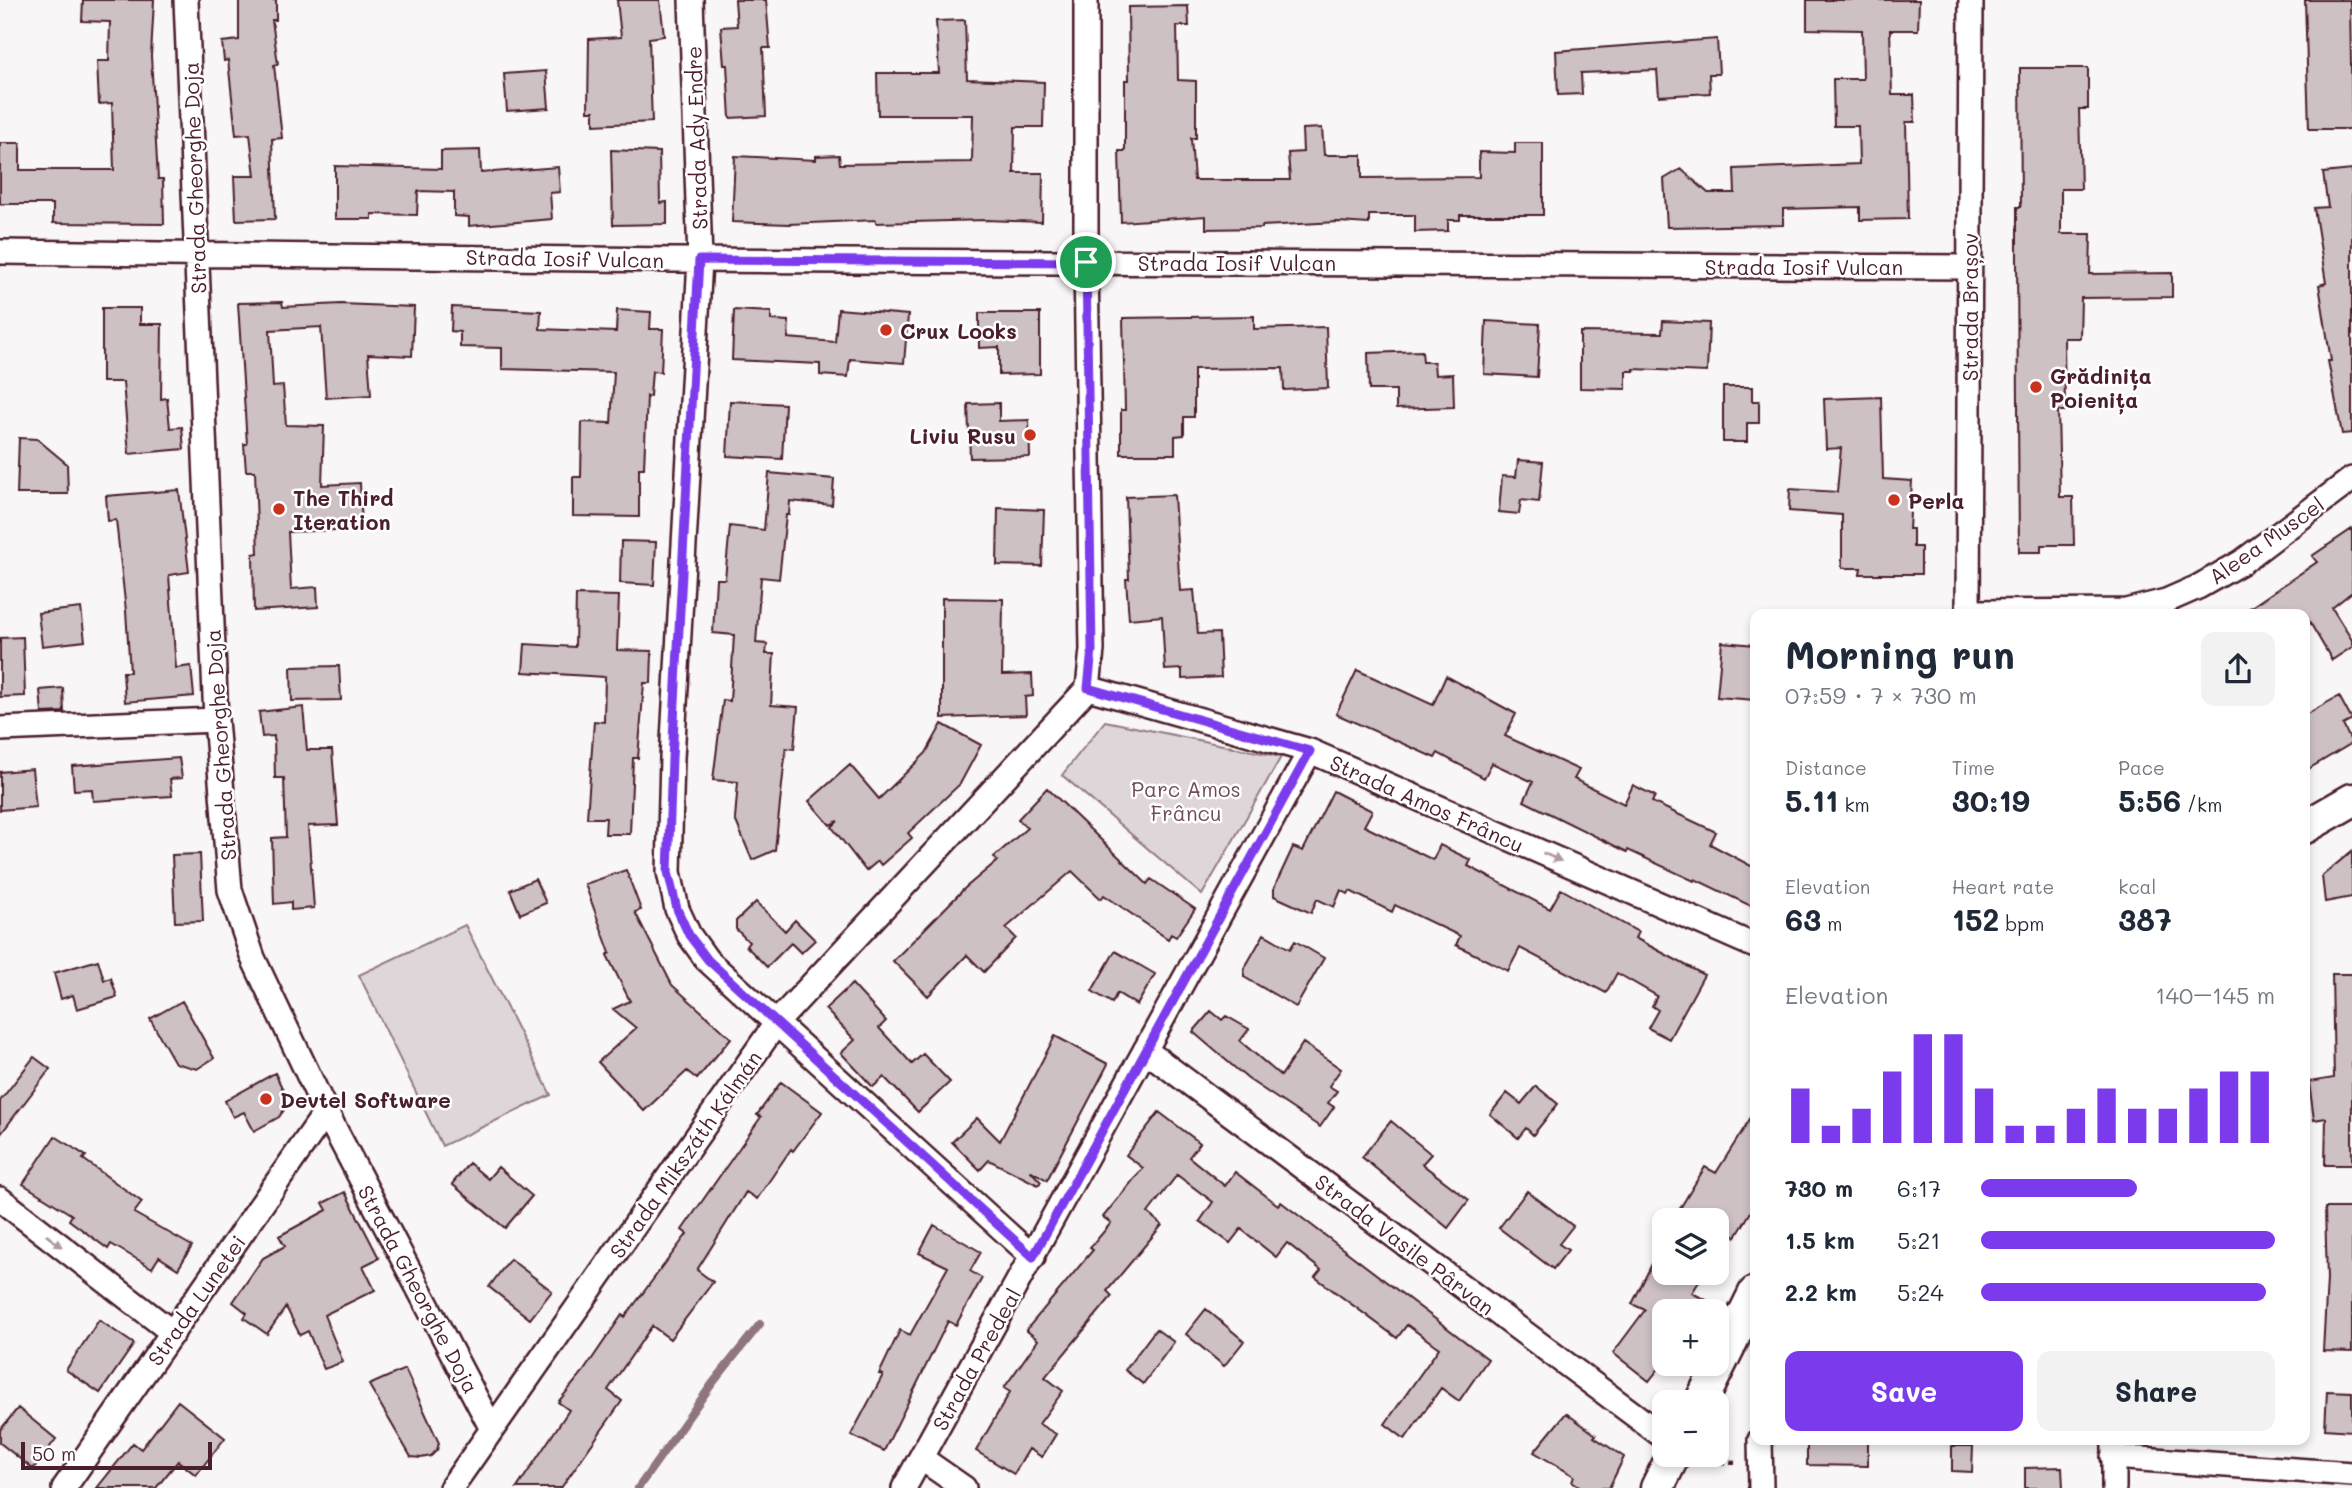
<!DOCTYPE html>
<html lang="en">
<head>
<meta charset="utf-8">
<style>
	body { margin:0; font-family:Mali,sans-serif; background:#f2f2f3; color:#1f2937; height:100vh; display:flex; flex-direction:column; font-size:26px; white-space:nowrap }
	* { box-sizing:border-box; margin:0 }
	p { font-size:23px; color:#747a83 }
	.icon { flex:none; width:38px; height:38px; fill:none; stroke:currentColor; stroke-width:2; stroke-linecap:round; stroke-linejoin:round }
	.map { position:relative; flex:1; overflow:hidden }
	.details { position:absolute; left:1750px; top:609px; width:560px; height:836px; display:flex; flex-direction:column; background:#fff; border-radius:14px; box-shadow:0 4px 10px #0003 }
	.details>* { flex:none }
	.tools { position:absolute; left:1652px; top:1208px; display:grid; gap:14px }
	.tools a { display:grid; place-items:center; width:77px; height:77px; border-radius:14px; background:#fff; box-shadow:0 4px 10px #0003; font-size:35px }
	.scale { position:absolute; left:21px; bottom:18px; width:191px; box-sizing:border-box; padding-left:7px; border:4px solid #4a1f2b; border-top:0; font-size:19px; line-height:24px; white-space:nowrap; color:#4a1f2b; -webkit-text-stroke:5px #fff; paint-order:stroke }
	.pin { position:absolute; display:grid; place-items:center; width:60px; height:60px; color:#fff; margin:-30px; border:4px solid #fff; border-radius:50%; box-shadow:0 2px 7px #0007 }
	.round { display:grid; place-items:center; flex:none; width:74px; height:74px; border-radius:14px; background:#f2f2f3 }
	.headline { display:flex; align-items:center; justify-content:space-between; height:119px; padding:0 35px }
	h1 { font-size:38px; font-weight:700; line-height:52px }
	.stats { display:grid; grid-template-columns:repeat(3,1fr); gap:10px; height:119px; padding:7px 35px }
	.stats div { display:grid; align-content:center }
	.stats b { font-size:30px; font-weight:700 }
	.stats small { font-size:19px; font-weight:400 }
	.stats p { font-size:19px }
	.chart { height:196px; padding:14px 35px }
	.chart p { display:flex; justify-content:space-between }
	.chart svg { width:100%; height:126px; margin-top:7px; stroke:#7c3aed; stroke-width:6 }
	.button { display:flex; gap:14px; margin-top:auto; padding:14px 35px }
	.button a { flex:1; height:80px; border-radius:14px; background:#7c3aed; color:#fff; font-size:28px; font-weight:700; line-height:80px; text-align:center }
	.button a+a { background:#f2f2f3; color:#1f2937 }
	ul { padding:0 35px; list-style:none; font-size:23px }
	li { display:grid; grid-template-columns:112px 84px 1fr; align-items:center; height:52px }
	li i { height:18px; border-radius:9px; background:#7c3aed }
	.map>svg:first-child { display:block }
	.green { fill:#ded6d9; stroke:#947a82; stroke-width:2 }
	.lines { fill:none; stroke-linecap:round; stroke-linejoin:round }
	.stream { stroke:#8f747b; stroke-width:8 }
	.building { fill:#cdc1c4; stroke:#4a1f2b; stroke-width:2 }
	.street-casing { stroke:#4a1f2b; stroke-width:28 }
	.secondary-casing { stroke:#4a1f2b; stroke-width:37 }
	.path { stroke:#4a1f2b; stroke-width:4.5; stroke-dasharray:5 5; stroke-linecap:butt }
	.street { stroke:#fff; stroke-width:23 }
	.secondary { stroke:#fff; stroke-width:32 }
	.oneway { fill:#ae9aa0 }
	.route-casing { stroke:#fff; stroke-width:14 }
	.route { stroke:#7c3aed; stroke-width:9 }
	.poi-dot { fill:#c8321e; stroke:#fff; stroke-width:2.5 }
	.labels { text-anchor:middle; dominant-baseline:central; stroke-width:5; stroke-linejoin:round; paint-order:stroke }
	.street-label { font-size:21px; fill:#4a1f2b; stroke:#fff }
	.poi-label { font-size:21px; font-weight:bold; fill:#4a1f2b; stroke:#fff; text-anchor:start }
	.park-label { font-size:21px; fill:#6f4d56; stroke:#fff }
</style>
</head>
<body>
<div class="map">
<svg width="2352" height="1488" viewBox="0 0 2352 1488">
	<rect width="100%" height="100%" fill="#f8f6f7"/>
	<filter id="ink" filterUnits="userSpaceOnUse"><feTurbulence type="fractalNoise" baseFrequency=".0143" numOctaves="2"/><feDisplacementMap in="SourceGraphic" scale="14" xChannelSelector="R" yChannelSelector="G"/><feConvolveMatrix kernelMatrix="1 2 1 2 8 2 1 2 1" color-interpolation-filters="sRGB"/></filter>
	<g filter="url(#ink)">
		<!-- green -->
		<path class="green" d="M1105,721L1281,757L1202,895L1062,775Z
			M465,925L551,1095L442,1146L359,975Z"/>
		<g class="lines">
			<!-- stream -->
			<path class="stream" d="M638,1488L712,1384L760,1324"/>
		</g>
		<!-- building -->
		<path class="building" d="M83,0H154L151,56L158,179H163L164,224L53,223V204H0V143H20V170H114L112,103L99,104L97,61H109L110,22L82,21Z
			M239,0H276V20H272L278,64L274,65L282,138L272,139L275,219L236,220L234,176H255L250,134L236,135L228,60L224,61L222,42L239,40Z
			M617,0H660L664,36L649,38L652,122L594,125V111H588L589,39L621,37Z
			M735,0H766L770,48H763L766,116L730,118L727,65H724L721,27L737,26Z
			M1807,0H1919L1918,30H1890L1892,95H1914L1915,122H1906L1908,219L1860,220V207L1783,209V225L1667,227L1664,179L1681,169L1708,193H1735L1734,169L1859,164L1858,126H1834L1833,79H1863L1862,30L1807,29Z
			M2305,0H2350L2352,129H2309Z
			M1188,6L1189,26H1177L1178,80L1196,81V138H1191L1194,180H1290L1288,153L1303,152L1302,129L1322,128L1324,155H1362V178L1479,177V152L1515,153V143H1543V215H1460V220H1448V231L1415,232V215H1369V224L1338,222L1262,226V228L1206,229V216L1121,222L1119,151H1125V80H1129L1128,7Z
			M965,20L967,79L1044,82L1043,127H1015L1014,173H1043L1042,222L986,220L876,223V220L789,224L732,222L735,156L816,160V156L839,155L840,164L972,162L973,115H878L877,73H939L936,21Z
			M1717,39L1719,74H1709L1710,93L1659,96L1657,70L1581,73L1582,94L1558,95L1556,51Z
			M2020,68H2088V109H2079L2081,189H2061V234H2091L2090,274L2172,273V297L2081,298L2080,338H2064L2065,411H2058L2060,497H2073L2074,545H2041V552H2019L2017,259V207H2021Z
			M546,71L549,108L507,111L504,74Z
			M480,150L481,173L558,167L560,192L550,193L552,219L469,226V217L454,216V192L418,191L417,215L372,214V219H335V166L441,169V151Z
			M611,150L659,152L660,203L667,202V224L613,225Z
			M2352,170V433L2342,434L2328,361H2331L2319,285L2326,283L2314,208L2328,207L2323,173Z
			M282,302L283,307L341,304L414,307L412,356L368,354L371,395L326,398L321,327L270,330L273,387L283,386L286,425L324,426L322,485L360,483L362,529L288,532L291,589L317,587L318,607L254,611L253,554L258,553L255,471H246L244,444H247L238,303Z
			M452,307L541,311L540,329L616,332L617,310L651,312L650,329H663L661,372L652,371L650,396H647L644,468H639V517L573,516V477H581L582,422L611,423L614,372L502,369V348L460,347V332L451,331Z
			M102,308H140V324H162L161,399L167,398L170,428L182,427L184,449L129,454L123,382H102Z
			M838,309L908,315L904,363L850,359L848,377L820,375V364L732,360L734,310L771,312V320L789,321L788,338L835,342Z
			M979,313H1040V374L999,375V347L979,348Z
			M1254,316V329L1326,327L1328,388L1284,390L1283,368L1194,369V417H1184V435L1175,436V454H1121V410H1125L1123,318Z
			M1486,321L1540,324L1537,377L1484,374Z
			M1663,321L1709,323L1707,372L1634,369V371H1626V389L1580,388V332L1662,333Z
			M1422,351L1423,362H1434L1435,375L1453,374L1454,407L1396,409V390H1369L1368,353Z
			M1723,387H1752V401H1759V423H1747V442H1723Z
			M1881,397L1883,479L1912,481L1909,529H1913V547H1921V574H1860L1861,568H1842V515L1789,511L1790,489L1837,492L1841,448L1826,449L1824,399Z
			M730,401L785,404L782,459L727,456Z
			M999,403V421L1029,420L1030,457L970,458L968,404Z
			M19,438L37,439L67,464L68,494H17Z
			M1518,460L1543,462L1539,502L1521,500L1519,514L1499,512L1502,476L1516,477Z
			M769,473L834,479L832,505L790,501L789,515H786L779,579L761,577L756,643L767,644L766,654H774L771,705L798,707L794,749L786,748L775,850L752,860L735,819L738,782L713,780L723,700L730,701L734,635L713,633L716,579H725L730,526L764,530Z
			M179,490L189,572L169,575L176,668L191,666L194,696L125,702L123,672H130L126,611L116,520L108,521L106,496Z
			M1174,495L1180,591L1194,590L1198,634L1219,633L1221,677L1182,679V669L1165,670L1162,616L1129,619L1126,579H1129L1126,497Z
			M998,508L1044,510L1042,566L997,565Z
			M2352,529V592L2332,608L2352,640V647L2332,660L2305,614H2241L2317,562L2312,556Z
			M621,541L656,542L654,585L620,583Z
			M576,595L619,596L617,650L652,651L651,683H644L638,758H633L630,834H605L606,818H587L594,721L604,722L605,677L523,672L525,644L575,647Z
			M942,598L1003,599L1002,675L1032,674L1033,696L1025,697L1026,715L942,718Z
			M81,608L85,641L42,646L38,613Z
			M23,637L25,696L0,697V638Z
			M1722,642L1755,645V700L1717,697Z
			M339,666L341,700L292,701L291,667Z
			M1357,670L1433,705L1446,676L1516,714L1505,736L1579,770L1574,779L1624,804L1633,785L1655,796L1652,802L1716,832L1710,844L1755,868V908L1695,879L1694,881L1628,850L1627,852L1524,801L1533,782L1492,763L1484,778L1438,753L1435,758L1336,714Z
			M63,688L64,712L42,713L40,690Z
			M2339,696L2352,720L2343,725L2352,743L2305,771V715Z
			M303,707L307,750H332L338,825L308,826L314,908L291,910V902L274,904L272,838L286,837L284,778H275L274,736L262,737L259,712Z
			M942,724L981,745L960,784L908,833L912,838L881,865L878,861L866,871L832,827L838,821L830,825L809,801L850,765L879,799L926,753Z
			M179,758L182,778L170,779L172,796L93,801L92,789L74,790L72,766Z
			M32,769L36,807L0,810V772Z
			M1047,788L1147,884L1151,879L1195,909L1176,937L1171,934L1168,939L1104,895L1101,899L1072,871L1006,928L1016,938L984,972L967,955L928,996L893,961L965,888L997,861L994,857L1027,828L1018,819Z
			M1333,791L1372,811L1364,826L1433,860L1440,845L1471,860L1468,866L1550,909L1561,889L1638,932L1635,938L1704,975L1669,1039L1648,1028L1658,1010L1652,1006L1657,996L1617,973L1606,993L1520,948L1508,971L1456,945L1460,936L1395,905L1392,912L1350,891L1348,894L1341,890L1334,907L1317,899L1311,913L1274,896V888L1293,847L1303,851Z
			M2352,851V897L2325,902L2322,876Z
			M200,854L203,921L175,922L172,855Z
			M626,870L641,910L635,912L672,985L731,1038L697,1079L687,1071L644,1111L598,1062L636,1028L613,1009L630,1001L607,955L610,953L585,884Z
			M535,879L546,903L520,914L510,890Z
			M756,902L785,931L795,920L815,940L801,953L791,943L767,967L746,946L749,942L736,929V921Z
			M1264,934L1290,949L1295,941L1324,958L1296,1007L1244,977V969Z
			M1115,951L1155,974L1137,1005L1117,993L1112,1003L1092,991Z
			M98,960L104,980L111,978L117,997L77,1009L73,995L61,999L54,973Z
			M2332,974H2352V1165H2325L2326,1118L2314,1120L2309,1082L2334,1078Z
			M852,984L886,1021L879,1028L912,1064L923,1054L950,1082L918,1112L884,1077L873,1087L841,1053L855,1040L825,1009Z
			M182,1001L214,1058L197,1069L175,1063L150,1019Z
			M1211,1011L1222,1020L1226,1016L1249,1029L1240,1041L1281,1076L1303,1043L1341,1069L1329,1086L1337,1091L1328,1103L1334,1107L1320,1127L1248,1079L1193,1032Z
			M1055,1036L1108,1064L1047,1180L1030,1170L1041,1182L1038,1185L989,1160L980,1170L952,1142L977,1118L1000,1141Z
			M34,1057L50,1069L0,1135V1101Z
			M275,1073L284,1092V1110L279,1117L254,1131L244,1112L233,1117L225,1101Z
			M781,1082L822,1112L793,1151L791,1149L757,1199L746,1192L697,1270L713,1282L670,1339L652,1326L608,1390L622,1401L561,1488H517L569,1410L558,1402L583,1372L622,1315L625,1317L687,1234L682,1230L761,1117L757,1115Z
			M1536,1086L1558,1104L1533,1135L1526,1128L1518,1138L1490,1114L1507,1093L1521,1104Z
			M1755,1111V1205L1736,1237L1730,1234L1717,1254V1220H1673L1705,1167L1716,1173Z
			M1159,1112L1200,1143L1189,1157L1225,1186L1235,1172L1278,1205L1281,1202L1488,1359L1459,1401L1441,1388L1405,1439L1385,1424L1439,1348L1407,1325L1397,1338L1315,1277L1321,1270L1287,1243L1276,1257L1241,1229L1230,1243L1200,1221L1213,1202L1177,1175L1148,1213L1162,1225L1107,1291L1112,1296L1045,1377L1063,1391L1039,1424L1056,1434L1042,1457L1029,1449L1014,1474L976,1451L1010,1392L1004,1388L1038,1340L1026,1330L1093,1250L1090,1248L1111,1223L1103,1217L1143,1168L1126,1155Z
			M1391,1121L1431,1154L1422,1164L1469,1200L1448,1228L1362,1157Z
			M55,1136L86,1156L83,1159L142,1202L134,1213L192,1246L178,1269L159,1257L152,1268L111,1244L108,1249L69,1220L72,1215L23,1184Z
			M469,1163L488,1179L498,1167L532,1196L505,1228L452,1184Z
			M1527,1191L1573,1226L1559,1244L1568,1250L1553,1269L1499,1228Z
			M345,1192L379,1258L363,1266L375,1290L324,1315L343,1362L324,1369L308,1331L300,1335L286,1307L267,1334L244,1318L247,1313L233,1302L263,1258L285,1246L279,1236L327,1210L323,1203Z
			M2325,1208H2352V1352L2323,1351L2327,1279Z
			M934,1225L981,1252L970,1271L982,1278L956,1325L948,1321L884,1451L851,1435L883,1375L879,1374L900,1330L910,1335L948,1267L919,1253Z
			M1664,1240V1272H1705L1692,1293L1726,1310L1664,1311V1362L1649,1381L1613,1353L1645,1310L1632,1304Z
			M510,1259L552,1291L530,1319L489,1287Z
			M1206,1309L1244,1341L1224,1366L1186,1334Z
			M99,1320L134,1344L100,1393L66,1370Z
			M1156,1329L1174,1342L1143,1384L1125,1370Z
			M405,1369L439,1443L437,1450L431,1456L421,1458L411,1457L369,1385Z
			M2327,1391L2352,1392V1431L2325,1429Z
			M178,1401L225,1438L196,1475L178,1461L156,1488H97L133,1443L141,1449Z
			M18,1408L56,1439L33,1469L0,1443V1430Z
			M1566,1413L1596,1435L1594,1437L1624,1457L1609,1488H1582L1572,1481L1574,1476L1534,1452Z
			M1807,1440H1868V1466L1807,1465Z
			M1952,1446H1973L1972,1472L1952,1471Z
			M2062,1467L2063,1488H2025V1468Z"/>
		<g class="lines">
			<defs>
				<path id="street" d="M186,0L216,720L230,890L253,958L326,1112L492,1429
					M691,0L700,260L672,758L669,872L677,909L689,935L707,960L1033,1257
					M1086,0V262L1092,650L1088,688
					M0,252L673,260L1969,267
					M1968,612L2126,611L2166,601L2198,587L2242,562L2352,479
					M1968,614L1971,0
					M1088,688L1310,751L1755,946
					M0,729L216,720
					M1145,1050L1664,1437
					M0,1199L173,1333
					M1760,1440L1761,1488
					M2113,1457L2352,1474
					M921,1458L964,1488
					M64,1488L326,1112
					M451,1488L777,1022L1088,688
					M904,1488L1310,751
					M2114,1488V1440"/>
				<path id="secondary" d="M2305,827L2352,800
					M1701,1402L1755,1293
					M1657,1488L1674,1454"/>
			</defs>
			<!-- street casing -->
			<use href="#street" class="street-casing"/>
			<!-- secondary casing -->
			<use href="#secondary" class="secondary-casing"/>
			<!-- path -->
			<path class="path" d="M1700,1462L1740,1463"/>
			<!-- street -->
			<use href="#street" class="street"/>
			<!-- secondary -->
			<use href="#secondary" class="secondary"/>
		</g>
		<!-- one-way arrows -->
		<defs><path id="oneway-solid" d="M-6-.8H1V-3.2L6.5 0L1 3.2V.8H-6Z" transform="scale(1.75)"/></defs>
		<g class="oneway">
			<use href="#oneway-solid" transform="translate(1552 857) rotate(24)"/>
			<use href="#oneway-solid" transform="translate(54 1241) rotate(38)"/>
		</g>
	</g>
	<g class="lines" filter="url(#ink)">
		<defs>
			<path id="route" d="M699,260L1086,262L1092,650L1088,688L1310,751L1033,1257L708,960L689,935L677,909L668,872L672,758Z"/>
		</defs>
		<!-- route casing -->
		<use href="#route" class="route-casing"/>
		<!-- route -->
		<use href="#route" class="route"/>
	</g>
	<!-- markers -->
	<g class="poi-dot">
		<circle cx="886" cy="330" r="7"/>
		<circle cx="2036" cy="387" r="7"/>
		<circle cx="1030" cy="435" r="7"/>
		<circle cx="1894" cy="500" r="7"/>
		<circle cx="279" cy="509" r="7"/>
		<circle cx="266" cy="1099" r="7"/>
	</g>
	<g class="labels">
		<!-- street labels -->
		<g class="street-label">
			<text transform="translate(696 138) rotate(-92)">Strada Ady Endre</text>
			<text transform="translate(194 178) rotate(-92)">Strada Gheorghe Doja</text>
			<text transform="translate(565 258) rotate(1)">Strada Iosif Vulcan</text>
			<text x="1237" y="262">Strada Iosif Vulcan</text>
			<text x="1804" y="266">Strada Iosif Vulcan</text>
			<text transform="translate(1969 307) rotate(-90)">Strada Brașov</text>
			<text transform="translate(2266 540) rotate(-35)">Aleea Muscel</text>
			<text transform="translate(220 745) rotate(-94)">Strada Gheorghe Doja</text>
			<text transform="translate(1427 803) rotate(24)">Strada Amos Frâncu</text>
			<text transform="translate(685 1154) rotate(-55)">Strada Mikszáth Kálmán</text>
			<text transform="translate(1405 1244) rotate(37)">Strada Vasile Pârvan</text>
			<text transform="translate(419 1289) rotate(62)">Strada Gheorghe Doja</text>
			<text transform="translate(196 1300) rotate(-55)">Strada Lunetei</text>
			<text transform="translate(976 1359) rotate(-61)">Strada Predeal</text>
		</g>
		<!-- poi labels -->
		<g class="poi-label">
			<text x="900" y="330">Crux Looks</text>
			<text x="2050" y="375">Grădinița<tspan x="2050" dy="24">Poienița</tspan></text>
			<text x="1016" y="435" text-anchor="end">Liviu Rusu</text>
			<text x="293" y="497">The Third<tspan x="293" dy="24">Iteration</tspan></text>
			<text x="1908" y="500">Perla</text>
			<text x="280" y="1099">Devtel Software</text>
		</g>
		<!-- park labels -->
		<g class="park-label">
			<text x="1186" y="788">Parc Amos<tspan x="1186" dy="24">Frâncu</tspan></text>
		</g>
	</g>
</svg>
<div class="tools">
<a><svg class="icon" aria-label="layers" viewBox="0 0 24 24"><path d="M12 4l9 5-9 5-9-5zM3 14l9 5 9-5"/></svg></a>
<a>+</a>
<a>−</a>
</div>
<div class="scale">50 m</div>
<div class="pin" style="left:1086px;top:262px;background:#1e9e55"><svg class="icon" aria-label="arrive" viewBox="0 0 24 24"><path d="M6 21V4h12l-3 4 3 4H6"/></svg></div>
<section class="details">
<div class="headline"><div><h1>Morning run</h1><p>07:59 · 7 × 730 m</p></div><a class="round"><svg class="icon" aria-label="share" viewBox="0 0 24 24"><path d="M12 15V3M7 8l5-5 5 5M5 13v7h14v-7"/></svg></a></div>
<div class="stats">
<div><p>Distance</p><b>5.11<small> km</small></b></div>
<div><p>Time</p><b>30:19</b></div>
<div><p>Pace</p><b>5:56<small> /km</small></b></div>
</div>
<div class="stats">
<div><p>Elevation</p><b>63<small> m</small></b></div>
<div><p>Heart rate</p><b>152<small> bpm</small></b></div>
<div><p>kcal</p><b>387</b></div>
</div>
<div class="chart"><p><span>Elevation</span>140–145 m</p>
<svg viewBox="0 0 160 44" preserveAspectRatio="none"><path d="M5 44V25M15 44V38M25 44V32M35 44V19M45 44V6M55 44V6M65 44V25M75 44V38M85 44V38M95 44V32M105 44V25M115 44V32M125 44V32M135 44V25M145 44V19M155 44V19"/></svg>
</div>
<ul>
<li><b>730 m</b>6:17<i style="width:53%"></i></li>
<li><b>1.5 km</b>5:21<i style="width:100%"></i></li>
<li><b>2.2 km</b>5:24<i style="width:97%"></i></li>
</ul>
<div class="button"><a>Save</a><a>Share</a></div>
</section>
</div>
</body>
</html>
